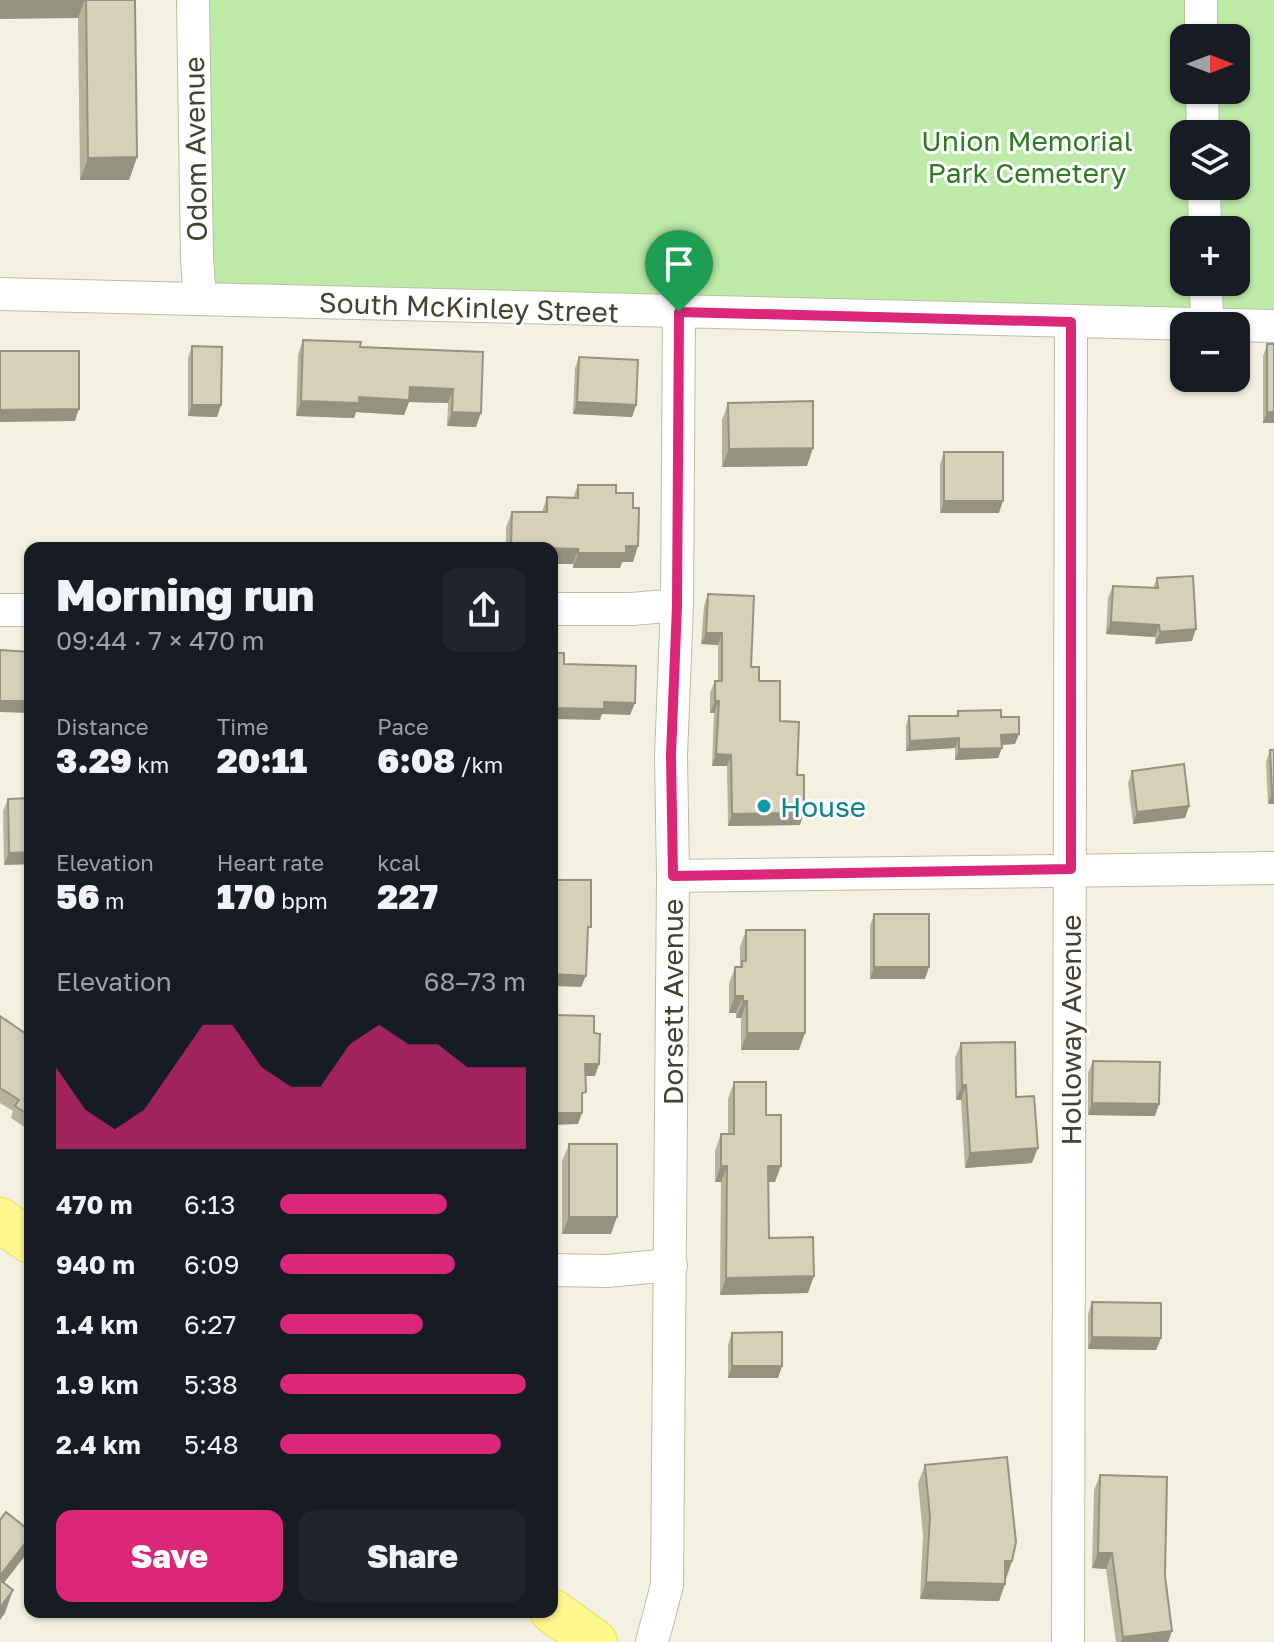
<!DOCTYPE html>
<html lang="en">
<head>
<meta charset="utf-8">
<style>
	body { margin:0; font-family:"Golos Text",sans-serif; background:#20242c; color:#f1f3f6; height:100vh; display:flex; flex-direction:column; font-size:30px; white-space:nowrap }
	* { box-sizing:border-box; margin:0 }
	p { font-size:26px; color:#9ea1a6 }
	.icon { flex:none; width:44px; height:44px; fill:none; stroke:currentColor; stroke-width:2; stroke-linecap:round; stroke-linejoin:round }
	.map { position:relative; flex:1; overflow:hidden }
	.sheet { position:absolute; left:24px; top:542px; width:534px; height:1076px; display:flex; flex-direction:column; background:#171b24; border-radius:16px; box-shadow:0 2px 6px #0004 }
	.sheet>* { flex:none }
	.needle { width:52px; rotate:90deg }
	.controls { position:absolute; left:1170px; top:24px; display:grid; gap:16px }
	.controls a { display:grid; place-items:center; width:80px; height:80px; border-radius:16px; background:#171b24; box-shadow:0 2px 6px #0004; font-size:40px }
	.pin { position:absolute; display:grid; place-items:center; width:68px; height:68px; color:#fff; margin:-82px -34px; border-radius:50% 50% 50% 0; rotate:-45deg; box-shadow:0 0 8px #0007 }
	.pin .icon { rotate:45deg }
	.round { display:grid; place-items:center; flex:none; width:84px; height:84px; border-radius:16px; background:#20242c }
	.summary { display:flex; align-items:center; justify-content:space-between; height:136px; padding:0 32px }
	h1 { font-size:44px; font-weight:800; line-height:60px }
	.figures { display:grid; grid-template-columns:repeat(3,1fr); gap:12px; height:136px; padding:8px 32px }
	.figures div { display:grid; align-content:center }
	.figures b { font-size:34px; font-weight:800 }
	.figures small { font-size:22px; font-weight:400 }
	.figures p { font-size:22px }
	.chart { height:224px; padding:16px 32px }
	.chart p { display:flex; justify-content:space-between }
	.chart svg { width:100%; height:144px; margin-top:8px; fill:#db2777; opacity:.7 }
	.cta { display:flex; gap:16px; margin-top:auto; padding:16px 32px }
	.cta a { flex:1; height:92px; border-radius:16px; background:#db2777; color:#fff; font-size:32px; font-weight:800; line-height:92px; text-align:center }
	.cta a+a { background:#20242c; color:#f1f3f6 }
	ul { padding:0 32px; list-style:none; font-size:26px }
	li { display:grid; grid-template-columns:128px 96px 1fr; align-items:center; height:60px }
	li i { height:20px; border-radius:10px; background:#db2777 }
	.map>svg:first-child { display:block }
	.green { fill:#bdeba7 }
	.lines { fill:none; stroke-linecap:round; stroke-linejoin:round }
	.minor-casing { stroke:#bfbca4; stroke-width:34 }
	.primary-casing { stroke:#ede256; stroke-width:46 }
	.minor { stroke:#fff; stroke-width:32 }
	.primary { stroke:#fff88f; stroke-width:44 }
	.wall { fill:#b7b39d }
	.shaded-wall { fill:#959280 }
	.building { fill:#d5d0b7; stroke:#959280; stroke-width:2 }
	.route-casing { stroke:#fff; stroke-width:16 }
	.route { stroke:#db2777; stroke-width:10 }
	.culture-dot { fill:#0f9aa8; stroke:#fff; stroke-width:3 }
	.labels { text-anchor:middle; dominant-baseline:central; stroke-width:6; stroke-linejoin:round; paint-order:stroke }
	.park-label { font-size:28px; fill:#2f7b22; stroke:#fff }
	.street-label { font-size:28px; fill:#454232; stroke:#fff }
	.culture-label { font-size:28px; fill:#0d838f; stroke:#fff; text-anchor:start }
</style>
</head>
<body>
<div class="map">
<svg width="1274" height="1642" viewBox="0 0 1274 1642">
	<rect width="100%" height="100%" fill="#f3f2e2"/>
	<!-- green -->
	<path class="green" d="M202,0H1191V38H1184V90H1192L1193,134H1184V186H1194V230H1184V282H1195L1196,316L208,291Z
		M1211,0H1274V317L1216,316L1215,282H1236V230H1215L1214,186H1236V134H1213L1212,90H1236V38H1212Z"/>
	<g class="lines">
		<defs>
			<path id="minor" d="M193,0L197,259L200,299
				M1201,0V38
				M1202,90L1203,134
				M1204,186L1205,230
				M1206,282L1207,325
				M0,294L1274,326
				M552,609H632L677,605
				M0,610H30
				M673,876L1274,868
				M552,1270L607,1271L671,1265
				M652,1642L667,1585L673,876L671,755L677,605L679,312
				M1068,1642L1071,322"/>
			<path id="primary" d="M0,1220L30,1241
				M552,1611L595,1642"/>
		</defs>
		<!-- minor casing -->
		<use href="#minor" class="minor-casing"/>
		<!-- primary casing -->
		<use href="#primary" class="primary-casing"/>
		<!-- minor -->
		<use href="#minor" class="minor"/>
		<!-- primary -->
		<use href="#primary" class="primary"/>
	</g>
	<!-- wall -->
	<path class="wall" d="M0,0H135L137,157L129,180H80L78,18Z
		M303,340L360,347L483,352L476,427L447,426L448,403L409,402L404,415L356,412L354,418L296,416L298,355Z
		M1267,344L1274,423H1263V356Z
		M192,346L221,405L217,417L188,416V358Z
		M579,357L636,405L632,417L573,414L575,368Z
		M728,403L807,466L722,467V420Z
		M944,452L999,513H940V464Z
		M578,485L616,493L633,562H622L620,568H573V564L552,548H506V527L512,512H542L547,497L573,498Z
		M1157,578L1192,641L1155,644V637L1106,634L1108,598L1113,586L1153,588Z
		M708,594L759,681L780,721L797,775L800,825L728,826L727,766H712L714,713H710V693L715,681H718V645L701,644L704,606Z
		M958,711L1001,717L1015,744L1001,745L998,758L955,760V748L906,751V726L909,716H956Z
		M1270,750L1274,804H1268L1266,762Z
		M1132,771L1189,806L1185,818L1133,824L1128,783Z
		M30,798V864L4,865L3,811L8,799Z
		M874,914L925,979H870V926Z
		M746,930L799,1050H741V1018H736V1013H729V984L735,967L740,966V947Z
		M0,1016L29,1036L27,1040L30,1041V1131L11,1118L13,1111L0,1103Z
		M961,1043L1016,1097L1032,1163L965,1168L961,1100H956L955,1058Z
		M1093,1061L1155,1116L1088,1115V1073Z
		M734,1082L766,1115L775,1182H768L769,1238L808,1293L720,1295L721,1182H715V1151L721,1134H728V1099Z
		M569,1144L611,1234H562V1161Z
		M1092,1302L1161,1338L1156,1350L1088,1349V1314Z
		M732,1333L782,1366L778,1378H728V1345Z
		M925,1465L1012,1561L999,1601L920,1599L923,1535L918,1483Z
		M1100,1475L1165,1576L1172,1631L1168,1642H1116L1106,1569L1092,1568L1094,1490Z"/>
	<!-- shaded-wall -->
	<path class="shaded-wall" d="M0,0H85L78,18L0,19Z
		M137,157L129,180H80L88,158Z
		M410,387L453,389L448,403L409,402L404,415L356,412L354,418L296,416L301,401Z
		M577,402L636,405L632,417L573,414Z
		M192,405H221L217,417L188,416Z
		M79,409L75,421L0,422V410Z
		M452,412L481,413L476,427L447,426Z
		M1267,412H1274V423H1263Z
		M813,448L807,466L722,467L729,449Z
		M944,501H1003L999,513H940Z
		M626,546H638L633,562H622L620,568H573L578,553Z
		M552,548L578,549L573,564H552Z
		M1111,622L1159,625L1155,637L1106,634Z
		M1196,629L1192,641L1155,644L1160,632Z
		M706,633H722L718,645L701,644Z
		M0,701H30V713L0,712Z
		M715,701H719L714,713H710Z
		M604,702L635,703L630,715L602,714L600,720L552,719V708Z
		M1019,734L1015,744L997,745L1001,735Z
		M959,738L955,748L906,751L910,741Z
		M1002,748L998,758L955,760L959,749Z
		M716,754L731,755L727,766H712Z
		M1272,793H1274V804H1268Z
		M1189,806L1185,818L1133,824L1137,812Z
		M804,813L800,825L728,826L732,814Z
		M30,852V864L4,865L9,853Z
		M874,967H929L925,979H870Z
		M552,974L586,976L581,987L552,986Z
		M735,996H743L736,1013H729Z
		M743,1001H747L741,1018H736Z
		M747,1033H805L799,1050H741Z
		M585,1064H599L595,1076H581Z
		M962,1085H966L961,1100H956Z
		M1092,1103L1159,1104L1155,1116L1088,1115Z
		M552,1113H582L578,1124L552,1125Z
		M1038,1148L1032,1163L965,1168L970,1153Z
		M721,1166H727L721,1182H715Z
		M768,1166H781L775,1182H762Z
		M569,1217H617L611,1234H562Z
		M814,1276L808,1293L720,1295L726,1278Z
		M1092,1337L1161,1338L1156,1350L1088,1349Z
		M732,1366H782L778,1378H728Z
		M30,1537V1541L25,1556L0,1588V1576Z
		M1098,1553H1112L1106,1569L1092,1568Z
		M1005,1561H1012L1006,1578Z
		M926,1582L1005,1584L999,1601L920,1599Z
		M13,1590L5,1613L0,1620V1608Z
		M1172,1631L1168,1642H1121L1123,1637Z"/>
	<!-- building -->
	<path class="building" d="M86,0H135L137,157L88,158Z
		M303,340L361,342L360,347L483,352L481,413L452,412L453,389L410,387L409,400L359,397V403L301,401Z
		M1267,344H1274V412H1267Z
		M192,346L222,347L221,405H192Z
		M0,351H79V409L0,410Z
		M579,357L638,360L636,405L577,402Z
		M813,401V448L729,449L728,403Z
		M944,452H1003V501H944Z
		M578,485H616V493H633V508H639L638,546H626V553H578V549L511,547L512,512H547V497L578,498Z
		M1193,576L1196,629L1160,632L1159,625L1111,622L1113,586L1158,588L1157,578Z
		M708,594L754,596L751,667H759V681H780V721L799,722L797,775H804V813L732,814L731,755L716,754L719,701H715V681H722V633H706Z
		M0,650L30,652V701H0Z
		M552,653H564V664L636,666L635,703L604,702V709L552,708Z
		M1001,710V717H1019V734L1001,735L1002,748L959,749V738L910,741L909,716H958V711Z
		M1270,750H1274V793H1272Z
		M1184,764L1189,806L1137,812L1132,771Z
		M30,798V852L9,853L8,799Z
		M552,880H591V927H588L586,976L552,974Z
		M874,914H929V967H874Z
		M746,930H805V1033H747V1001H743V996H735V967H742V961H746Z
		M552,1015L594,1016V1033L600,1034L599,1064H585L586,1092L582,1093V1113H552Z
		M0,1016L29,1036L27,1039L30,1041V1116L15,1106L19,1100L0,1088Z
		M1015,1042L1016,1097L1034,1096L1038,1148L970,1153L966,1085H962L961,1043Z
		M1093,1061L1160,1062L1159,1104L1092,1103Z
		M734,1082H766V1115H781V1166H768L769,1238L813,1237L814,1276L726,1278L727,1166H721V1134H734Z
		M569,1144H617V1217H569Z
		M1092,1302L1161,1303V1338L1092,1337Z
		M782,1332V1366H732V1333Z
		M1007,1457L1016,1542L1012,1561H1005V1584L926,1582L930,1517L925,1465Z
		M1100,1475L1167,1477L1165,1576L1172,1631L1123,1637L1112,1553H1098Z
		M6,1512L30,1531V1537L0,1576V1520Z
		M0,1580L13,1590L0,1608Z"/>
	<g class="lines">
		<defs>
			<path id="route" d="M679,312L1071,322V869L673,876L671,755L677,605Z"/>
		</defs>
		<!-- route casing -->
		<use href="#route" class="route-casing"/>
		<!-- route -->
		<use href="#route" class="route"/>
	</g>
	<!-- markers -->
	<circle class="culture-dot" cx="764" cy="806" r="8"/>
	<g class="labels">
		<!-- park labels -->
		<g class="park-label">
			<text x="1027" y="140">Union Memorial<tspan x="1027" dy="32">Park Cemetery</tspan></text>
		</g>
		<!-- street labels -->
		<g class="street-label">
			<text transform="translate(195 149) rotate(-91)">Odom Avenue</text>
			<text transform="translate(469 307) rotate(2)">South McKinley Street</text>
			<text transform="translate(672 1002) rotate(-90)">Dorsett Avenue</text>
			<text transform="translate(1070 1030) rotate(-90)">Holloway Avenue</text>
		</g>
		<!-- culture labels -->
		<g class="culture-label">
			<text x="780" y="806">House</text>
		</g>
	</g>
</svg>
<div class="controls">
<a><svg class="needle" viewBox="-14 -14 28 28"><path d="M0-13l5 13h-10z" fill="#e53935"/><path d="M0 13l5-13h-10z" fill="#9ea1a6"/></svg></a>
<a><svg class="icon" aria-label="layers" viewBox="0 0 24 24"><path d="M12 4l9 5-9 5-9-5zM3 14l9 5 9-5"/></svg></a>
<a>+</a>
<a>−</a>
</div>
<div class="pin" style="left:679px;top:312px;background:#1e9e55"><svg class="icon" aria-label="arrive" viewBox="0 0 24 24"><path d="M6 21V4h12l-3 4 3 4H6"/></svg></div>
<section class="sheet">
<div class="summary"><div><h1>Morning run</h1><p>09:44 · 7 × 470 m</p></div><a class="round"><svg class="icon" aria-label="share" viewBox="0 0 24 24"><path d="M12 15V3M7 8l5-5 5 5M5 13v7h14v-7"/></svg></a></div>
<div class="figures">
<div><p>Distance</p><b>3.29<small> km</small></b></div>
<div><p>Time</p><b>20:11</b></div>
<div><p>Pace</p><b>6:08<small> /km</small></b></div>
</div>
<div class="figures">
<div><p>Elevation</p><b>56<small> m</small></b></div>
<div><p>Heart rate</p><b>170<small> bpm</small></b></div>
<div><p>kcal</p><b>227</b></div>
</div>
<div class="chart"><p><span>Elevation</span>68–73 m</p>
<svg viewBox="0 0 160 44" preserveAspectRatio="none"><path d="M0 44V19L10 32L20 38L30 32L40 19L50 6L60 6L70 19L80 25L90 25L100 12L110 6L120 12L130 12L140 19L150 19L160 19V44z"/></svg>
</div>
<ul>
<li><b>470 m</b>6:13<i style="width:68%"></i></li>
<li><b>940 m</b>6:09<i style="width:71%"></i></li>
<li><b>1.4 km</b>6:27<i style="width:58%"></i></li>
<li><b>1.9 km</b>5:38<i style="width:100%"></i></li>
<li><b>2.4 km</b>5:48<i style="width:90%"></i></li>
</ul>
<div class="cta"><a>Save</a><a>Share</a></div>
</section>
</div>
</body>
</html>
